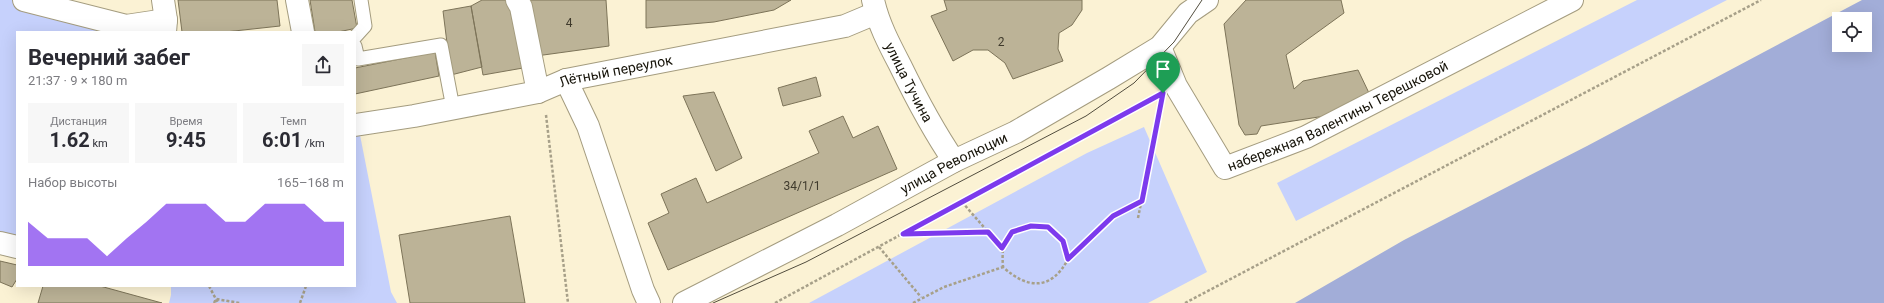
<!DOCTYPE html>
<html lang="ru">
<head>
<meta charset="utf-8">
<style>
	body { margin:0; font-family:Roboto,sans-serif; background:#f7f7f7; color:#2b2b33; height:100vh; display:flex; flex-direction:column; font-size:15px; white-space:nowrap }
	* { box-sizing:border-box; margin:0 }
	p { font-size:13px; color:#7c7c81 }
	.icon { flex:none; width:22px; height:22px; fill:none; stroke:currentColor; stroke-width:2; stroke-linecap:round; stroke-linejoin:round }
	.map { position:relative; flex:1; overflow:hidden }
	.side { position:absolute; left:16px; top:31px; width:340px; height:256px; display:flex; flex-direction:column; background:#fff; border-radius:0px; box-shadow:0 4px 16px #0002 }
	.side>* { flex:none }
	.buttons { position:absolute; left:1832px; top:12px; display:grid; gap:8px }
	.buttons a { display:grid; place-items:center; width:40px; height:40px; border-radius:0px; background:#fff; box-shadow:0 4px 16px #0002; font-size:20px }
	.pin { position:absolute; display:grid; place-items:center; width:34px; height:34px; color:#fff; margin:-41px -17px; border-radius:50% 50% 50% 0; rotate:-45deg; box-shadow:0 0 4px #0007 }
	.pin .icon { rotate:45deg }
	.round { display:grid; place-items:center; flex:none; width:42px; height:42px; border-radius:0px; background:#f7f7f7 }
	.overview { display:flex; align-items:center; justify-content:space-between; height:68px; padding:0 12px }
	h1 { font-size:22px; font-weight:700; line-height:30px }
	.stats { display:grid; grid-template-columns:repeat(3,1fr); gap:6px; height:68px; padding:4px 12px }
	.stats div { display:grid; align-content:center; border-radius:0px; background:#f7f7f7; text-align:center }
	.stats b { font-size:20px; font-weight:700 }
	.stats small { font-size:11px; font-weight:400 }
	.stats p { font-size:11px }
	.chart { height:112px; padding:8px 12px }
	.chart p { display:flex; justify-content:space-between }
	.chart svg { width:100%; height:72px; margin-top:4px; fill:#7c3aed; opacity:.7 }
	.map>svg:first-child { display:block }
	.green { fill:#c6d1fc }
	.water { fill:#a2add8; fill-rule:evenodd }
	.building { fill:#bcb397; stroke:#7d7459 }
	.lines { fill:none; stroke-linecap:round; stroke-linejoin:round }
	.service-casing { stroke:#a49c7f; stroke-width:15 }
	.minor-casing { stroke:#a49c7f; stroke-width:24 }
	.tertiary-casing { stroke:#a49c7f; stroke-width:24 }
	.path { stroke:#a7a089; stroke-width:2.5; stroke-dasharray:3 2; stroke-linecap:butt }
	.service { stroke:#fff; stroke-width:13 }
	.minor { stroke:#fff; stroke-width:22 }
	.tertiary { stroke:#fff; stroke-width:22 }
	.tram { stroke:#524d3e; stroke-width:1 }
	.route-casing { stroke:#fff; stroke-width:8 }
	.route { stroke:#7c3aed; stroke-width:5 }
	.labels { text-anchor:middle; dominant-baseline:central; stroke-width:4; stroke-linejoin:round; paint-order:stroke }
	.number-label { font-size:12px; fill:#3f3a2c }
	.street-label { font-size:14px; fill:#151208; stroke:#fff }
</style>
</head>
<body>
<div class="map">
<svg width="1884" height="303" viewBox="0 0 1884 303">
	<rect width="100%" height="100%" fill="#fbf2d4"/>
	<!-- green -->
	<path class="green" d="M0,0H33L167,32H17V243L0,239Z
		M1637,0H1727L1296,221L1277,183Z
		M1144,127L1207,272L1148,303H809L1087,153Z
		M355,134L360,135L391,292L397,303H169L171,295V286H355Z"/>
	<!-- water -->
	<path class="water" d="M1862,0H1884V303H1295L1404,240L1587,146ZM1839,19H1865V45H1839Z"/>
	<!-- building -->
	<path class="building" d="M178,0H277L280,26L225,32H182Z
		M310,0H352L357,28L338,32H315Z
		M482,0H508L523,68L483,75L471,6Z
		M527,0H606L609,46L536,56Z
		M646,0H791L774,10L714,22L646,28Z
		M944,0H1082V10L1072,25L1059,33L1058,49L1063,61L1013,79L1005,63L988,50H973L953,61L931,16L947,10Z
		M1246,0H1341L1344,13L1286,55L1294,89L1303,81L1358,70L1369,93L1325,116L1261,126L1257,134L1245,135L1239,125L1224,24Z
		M471,6L482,67L451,75L443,11Z
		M435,52L439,76L355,94V68Z
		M816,77L821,96L783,106L778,88Z
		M714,92L742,158L716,171L683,96Z
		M843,116L853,138L878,126L897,169L668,270L648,223L669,213L661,194L696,178L707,203L819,153L809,131Z
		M510,216L525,303H410L399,235Z
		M0,261L17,265V279L12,287L0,282Z
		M43,286H100L162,303H38Z"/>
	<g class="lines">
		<defs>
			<path id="service" d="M355,37L365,26L361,0
				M355,46L358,59L441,45L453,108"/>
			<g id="minor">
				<path d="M24,0L126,26L166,20"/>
				<path d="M163,0L166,20L165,32"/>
				<path d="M297,0L303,32"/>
				<path d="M517,0L521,7L538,92"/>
				<path id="s1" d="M873,0C878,23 889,44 900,65C916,98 933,130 954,161"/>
				<path id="s2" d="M1160,47L1176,86L1225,168L1306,137L1572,0"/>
				<path d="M566,80L588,126L643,290L649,303"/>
				<path id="s3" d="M355,125L414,116L538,92L566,80L845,26L876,13"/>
			</g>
			<g id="tertiary">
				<path d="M0,243L17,247"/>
				<path id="s4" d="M684,303L837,225L954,161L1016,132L1109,78L1160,47L1188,13L1207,0"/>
			</g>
		</defs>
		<!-- service casing -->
		<use href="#service" class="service-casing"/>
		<!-- minor casing -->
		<use href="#minor" class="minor-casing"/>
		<!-- tertiary casing -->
		<use href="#tertiary" class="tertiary-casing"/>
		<!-- path -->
		<path class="path" d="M546,115L568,303
			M962,202L1002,248
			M1138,218L1160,109
			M1031,226L1048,227L1063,241L1068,259C1052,290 1028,290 1003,267C1001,239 1006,235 1031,226Z
			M905,234L988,232
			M879,247L921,297
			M1068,259L1113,216L1142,201
			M209,286L218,303
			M214,303L216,299L240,303
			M300,303L306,286
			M775,303L1154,97
			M913,303L944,287L1003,267
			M1185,303L1761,0"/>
		<!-- service -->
		<use href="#service" class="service"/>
		<!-- minor -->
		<use href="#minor" class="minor"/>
		<!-- tertiary -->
		<use href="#tertiary" class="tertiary"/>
		<!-- tram -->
		<path class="tram" d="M713,303L806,262L1086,116L1134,83L1174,42L1202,0"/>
	</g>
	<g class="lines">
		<defs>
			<path id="route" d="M1163,93L1142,201L1113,216L1068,259L1063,241L1048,227L1031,226L1012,232L1002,248L988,232L903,234Z"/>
		</defs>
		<!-- route casing -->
		<use href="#route" class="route-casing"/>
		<!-- route -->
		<use href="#route" class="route"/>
	</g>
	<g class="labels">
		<!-- number labels -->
		<g class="number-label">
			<text x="569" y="23">4</text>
			<text x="1001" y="42">2</text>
			<text x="802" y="186">34/1/1</text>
		</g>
		<!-- street labels -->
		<g class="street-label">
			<text stroke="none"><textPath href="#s3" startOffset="267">Лётный переулок</textPath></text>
			<text stroke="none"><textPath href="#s1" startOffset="90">улица Тучина</textPath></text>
			<text stroke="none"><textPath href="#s2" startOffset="262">набережная Валентины Терешковой</textPath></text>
			<text stroke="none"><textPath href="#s4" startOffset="304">улица Революции</textPath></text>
		</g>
	</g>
</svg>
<div class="buttons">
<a><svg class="icon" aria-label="locate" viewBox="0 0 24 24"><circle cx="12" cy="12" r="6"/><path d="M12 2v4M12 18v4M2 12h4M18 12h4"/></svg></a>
</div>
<div class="pin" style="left:1163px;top:93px;background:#1e9e55"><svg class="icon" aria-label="arrive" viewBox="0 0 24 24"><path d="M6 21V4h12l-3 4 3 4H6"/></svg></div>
<section class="side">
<div class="overview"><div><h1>Вечерний забег</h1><p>21:37 · 9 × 180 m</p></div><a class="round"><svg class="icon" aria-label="share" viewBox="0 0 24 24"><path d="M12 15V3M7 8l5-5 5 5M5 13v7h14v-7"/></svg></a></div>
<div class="stats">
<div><p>Дистанция</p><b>1.62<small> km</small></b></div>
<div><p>Время</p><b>9:45</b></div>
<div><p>Темп</p><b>6:01<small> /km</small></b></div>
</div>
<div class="chart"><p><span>Набор высоты</span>165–168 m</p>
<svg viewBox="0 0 160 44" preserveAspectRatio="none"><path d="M0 44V17L10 27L20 27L30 27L40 38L50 27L60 17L70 6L80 6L90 6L100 17L110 17L120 6L130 6L140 6L150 17L160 17V44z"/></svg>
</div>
</section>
</div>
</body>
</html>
